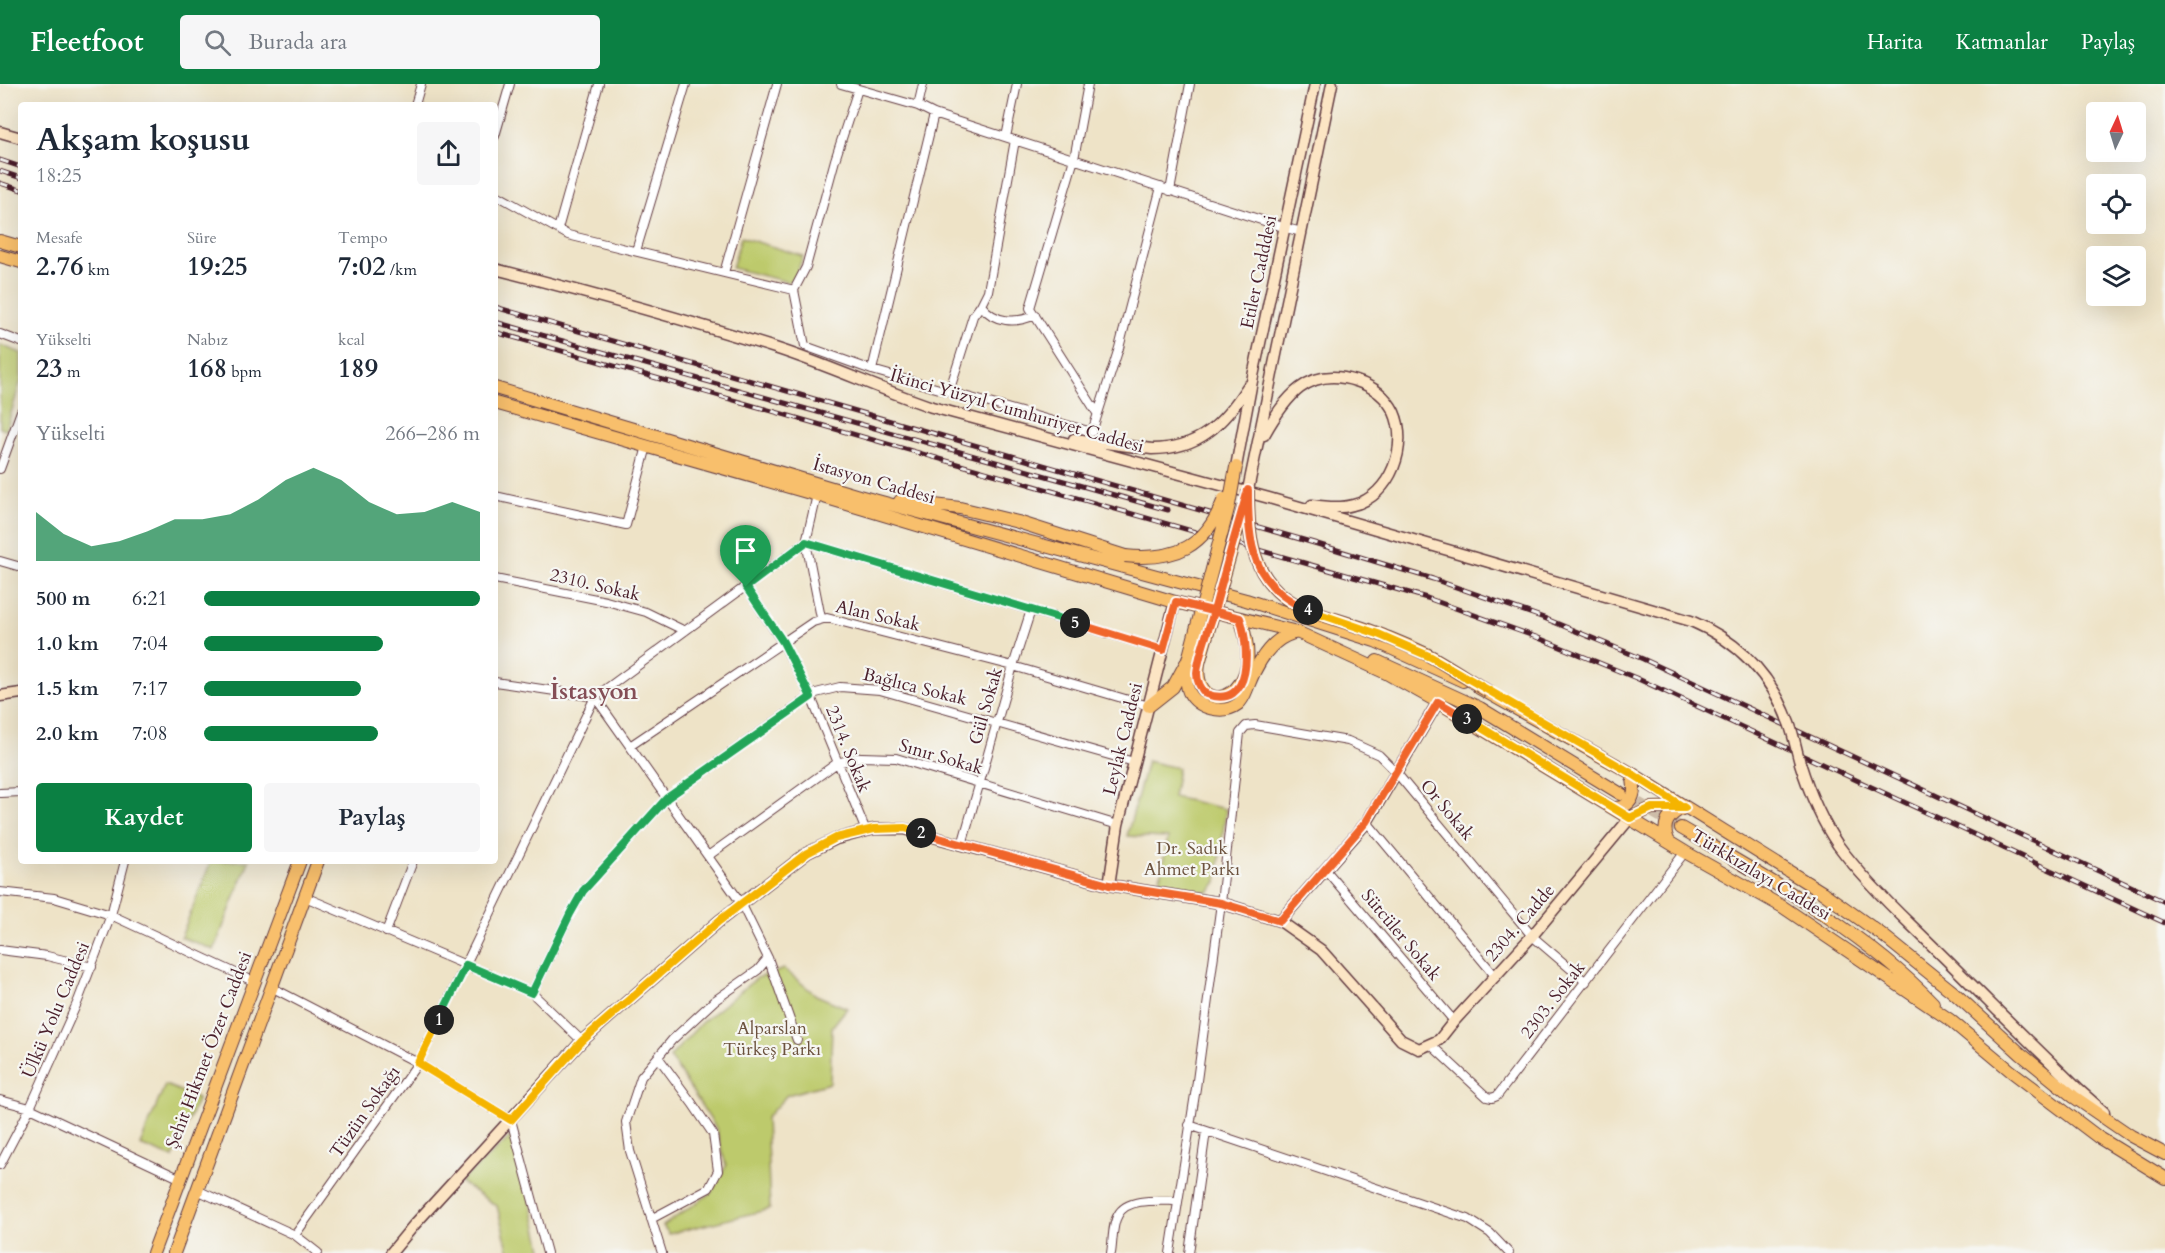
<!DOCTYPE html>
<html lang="tr">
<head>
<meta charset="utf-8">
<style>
	body { margin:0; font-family:Cardo,serif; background:#f6f6f7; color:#1f2937; height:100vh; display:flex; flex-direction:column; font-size:22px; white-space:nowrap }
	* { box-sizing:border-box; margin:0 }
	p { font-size:20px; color:#747a83 }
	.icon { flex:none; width:33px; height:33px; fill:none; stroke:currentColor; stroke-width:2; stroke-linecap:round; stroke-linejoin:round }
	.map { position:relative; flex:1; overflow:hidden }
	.panel { position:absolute; left:18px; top:18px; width:480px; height:762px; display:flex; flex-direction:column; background:#fff; border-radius:6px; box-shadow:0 6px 24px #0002 }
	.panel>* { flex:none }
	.needle { width:39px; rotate:4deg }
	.fabs { position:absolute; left:2086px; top:18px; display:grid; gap:12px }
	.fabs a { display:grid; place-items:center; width:60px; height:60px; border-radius:6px; background:#fff; box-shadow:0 6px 24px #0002; font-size:30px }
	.pin { position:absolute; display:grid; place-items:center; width:51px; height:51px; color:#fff; margin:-62px -26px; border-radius:50% 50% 50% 0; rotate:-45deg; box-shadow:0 0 6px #0007 }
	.pin .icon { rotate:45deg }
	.km { position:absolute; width:30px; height:30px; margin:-15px; border-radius:50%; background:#222; color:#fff; font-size:16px; line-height:30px; text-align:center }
	.round { display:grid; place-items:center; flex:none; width:63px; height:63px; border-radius:6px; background:#f6f6f7 }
	.head { display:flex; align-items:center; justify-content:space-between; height:102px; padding:0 18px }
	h1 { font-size:33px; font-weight:700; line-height:45px }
	.stats { display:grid; grid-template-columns:repeat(3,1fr); gap:9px; height:102px; padding:6px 18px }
	.stats div { display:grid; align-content:center }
	.stats b { font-size:26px; font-weight:700 }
	.stats small { font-size:16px; font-weight:400 }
	.stats p { font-size:16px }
	.chart { height:168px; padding:12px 18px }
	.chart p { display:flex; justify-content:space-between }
	.chart svg { width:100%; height:108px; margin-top:6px; fill:#0b8043; opacity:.7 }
	.button { display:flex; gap:12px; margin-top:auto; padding:12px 18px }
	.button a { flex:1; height:69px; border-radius:6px; background:#0b8043; color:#fff; font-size:24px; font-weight:700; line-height:69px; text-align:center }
	.button a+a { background:#f6f6f7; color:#1f2937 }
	ul { padding:0 18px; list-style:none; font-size:20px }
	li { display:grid; grid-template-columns:96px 72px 1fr; align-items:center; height:45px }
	li i { height:15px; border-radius:8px; background:#0b8043 }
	header { display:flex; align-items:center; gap:36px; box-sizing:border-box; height:84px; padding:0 30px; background:#0b8043; color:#fff }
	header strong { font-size:28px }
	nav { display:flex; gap:33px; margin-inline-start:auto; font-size:21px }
	.search { width:420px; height:54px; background:#f6f6f7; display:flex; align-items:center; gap:15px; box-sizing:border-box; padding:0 21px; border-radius:6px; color:#747a83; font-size:22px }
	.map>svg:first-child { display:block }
	.green { fill:#bdca6c; stroke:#84744c; stroke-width:1.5 }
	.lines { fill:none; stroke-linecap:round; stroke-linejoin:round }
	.primary-tunnel { stroke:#cdbca8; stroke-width:12; stroke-dasharray:12 6; stroke-linecap:butt }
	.street-casing { stroke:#633c42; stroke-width:10 }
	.secondary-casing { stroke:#633c42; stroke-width:13 }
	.primary-casing { stroke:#633c42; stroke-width:14 }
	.street { stroke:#fff; stroke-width:8 }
	.secondary { stroke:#fce5c4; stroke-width:10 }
	.primary { stroke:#f8bf6c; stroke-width:12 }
	.rail-casing { stroke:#4a1f2b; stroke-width:5 }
	.rail { stroke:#f6f6f2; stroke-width:3; stroke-dasharray:9; stroke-linecap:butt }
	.secondary-bridge-casing { stroke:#633c42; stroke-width:13; stroke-linecap:butt }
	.primary-bridge-casing { stroke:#633c42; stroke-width:14; stroke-linecap:butt }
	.secondary-bridge { stroke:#fce5c4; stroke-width:10 }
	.primary-bridge { stroke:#f8bf6c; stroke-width:12 }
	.split-1-casing { stroke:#fff; stroke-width:12 }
	.split-2-casing { stroke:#fff; stroke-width:12 }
	.split-3-casing { stroke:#fff; stroke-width:12 }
	.split-4-casing { stroke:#fff; stroke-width:12 }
	.split-5-casing { stroke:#fff; stroke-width:12 }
	.split-6-casing { stroke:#fff; stroke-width:12 }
	.split-1 { stroke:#22a559; stroke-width:8 }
	.split-2 { stroke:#f5b400; stroke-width:8 }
	.split-3 { stroke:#f0652b; stroke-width:8 }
	.split-4 { stroke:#f5b400; stroke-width:8 }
	.split-5 { stroke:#f0652b; stroke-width:8 }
	.split-6 { stroke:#22a559; stroke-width:8 }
	.labels { text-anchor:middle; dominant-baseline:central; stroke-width:4.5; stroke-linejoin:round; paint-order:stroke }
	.street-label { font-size:18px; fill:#4a1f2b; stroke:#f6f6f2 }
	.park-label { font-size:18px; fill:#6c523e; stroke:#f6f6f2 }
	.district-label { font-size:24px; font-weight:bold; fill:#844e56; stroke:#f6f6f2 }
</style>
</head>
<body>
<header>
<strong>Fleetfoot</strong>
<div class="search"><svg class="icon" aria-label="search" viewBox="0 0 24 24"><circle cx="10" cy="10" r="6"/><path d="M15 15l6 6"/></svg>Burada ara</div>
<nav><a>Harita</a><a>Katmanlar</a><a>Paylaş</a></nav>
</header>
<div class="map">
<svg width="2165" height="1169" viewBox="0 0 2165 1169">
	<rect width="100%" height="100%" fill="#f6f6f2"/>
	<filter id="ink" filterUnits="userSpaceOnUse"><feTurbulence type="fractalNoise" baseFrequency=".0167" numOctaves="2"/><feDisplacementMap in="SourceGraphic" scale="12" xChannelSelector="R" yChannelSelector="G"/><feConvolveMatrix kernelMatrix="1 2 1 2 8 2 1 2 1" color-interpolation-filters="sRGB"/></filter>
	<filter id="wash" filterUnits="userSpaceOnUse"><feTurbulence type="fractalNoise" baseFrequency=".008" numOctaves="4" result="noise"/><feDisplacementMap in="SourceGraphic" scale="24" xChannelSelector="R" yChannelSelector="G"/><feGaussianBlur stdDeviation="1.35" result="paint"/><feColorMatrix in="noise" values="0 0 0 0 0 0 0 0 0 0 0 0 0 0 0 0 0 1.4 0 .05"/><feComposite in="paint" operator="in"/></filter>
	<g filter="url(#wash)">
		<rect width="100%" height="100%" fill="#eee3c7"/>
		<!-- green -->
		<path class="green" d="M741,153L803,172L796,192L788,198L732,184Z
			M0,261L21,269V296L6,346L0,344Z
			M1147,677L1178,684L1173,713L1226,725L1217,798L1209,808L1158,803L1168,754L1127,752Z
			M211,777H249L214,866L181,853Z
			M784,885L816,911L847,924L832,943L830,999L787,1011L766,1034L770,1125L669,1150L663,1142L711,1109L726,1082L716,1044L670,973L702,938L757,894Z
			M165,1001L198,1014L173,1074L140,1061Z
			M515,1049L543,1169H509L497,1122L460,1098Z"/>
	</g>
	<g filter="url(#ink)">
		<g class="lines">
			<!-- primary-tunnel -->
			<path class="primary-tunnel" d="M1622,710L1681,744"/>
			<defs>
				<path id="street" d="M841,0L918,22L934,30L1286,144L1302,148
					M1088,0L1074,75L1030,224L1097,329
					M415,21L421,0
					M918,22L923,0
					M495,52L510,0
					M1006,53L1017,0
					M1170,107L1190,0
					M495,110L568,151L794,206L805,262L872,286L1092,348L1119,264L1161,103
					M558,145L599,0
					M636,167L686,0
					M724,189L777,0
					M794,206L806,183L835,76L858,5
					M981,221C994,239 1016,240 1035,231
					M0,250L21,258
					M872,286L934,30
					M949,308L973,232L981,221L988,207L1015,56
					M0,385L21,327
					M817,411L806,458L821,534
					M495,412L626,441L647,362
					M0,477L21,483
					M495,495L606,517L646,528L685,547
					M746,503L783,559L811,613L866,747
					M495,598L595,613L741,819L768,874L797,956
					M630,662L813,538L827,534L1013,582L1149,622
					M0,709L21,708
					M1367,738L1496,893
					M962,761L1013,582L1031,526
					M708,772L837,679L861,673L896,674L1118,741
					M1325,785L1454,937
					M0,808L54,814L111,831L255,898
					M305,813L532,909L582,957
					M386,848L413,777
					M0,866L47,872L92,883
					M273,904L418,979L511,1036L547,1169
					M532,909L570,830L583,807L667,714L816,609L840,603L880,606L1134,678
					M1430,960L1487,1013L1492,1014L1497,1012L1685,768
					M0,1016L30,1024L179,1094
					M1189,1041L1468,1135L1490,1149L1509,1169
					M0,1081L30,1024L78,917L111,831L125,777
					M197,1106L295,1151L318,1169
					M651,1135L709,1104L718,1087L713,1050L692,1019L658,973
					M295,1151L418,979L595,613L806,458L1163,566
					M662,1169L630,1067L626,1038L641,993L672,956L714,917L758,886L768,874
					M1111,1169C1113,1158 1112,1140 1118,1131C1127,1113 1161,1117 1177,1117
					M1170,1169L1196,1004L1221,819L1240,649L1246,642L1255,641L1348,657L1379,671L1395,687L1532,852L1586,898
					M1189,1169L1206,1047"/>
				<path id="secondary" d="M0,48L21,54
					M495,185C589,209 683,235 775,264C828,281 879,305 932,323L1269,414L1465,471
					M1264,351C1285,314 1308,281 1356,297C1372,302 1386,312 1394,328C1409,361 1391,412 1353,421C1340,425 1325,423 1312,421
					M1074,355L1152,365C1200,365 1224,339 1248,302
					M1236,383L1252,297L1315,0
					M1248,406L1332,0
					M0,612L21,609
					M1109,801L1118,741L1175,518
					M1280,837L1367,738L1438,618
					M1997,926L2079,1006L2104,1028
					M391,1169L414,1141L582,957L719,837L807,769L836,755L866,747L874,745H905L1109,801L1221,819L1280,837L1321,866L1401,956L1419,965L1439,956L1454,937L1532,852L1630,734"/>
				<path id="primary" d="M0,157L21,163
					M0,172L21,178
					M495,304L859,412L1246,516L1375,557L1463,597
					M495,319L817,411L1175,518L1297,548L1386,589L1438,618L1685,768L1783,823L1950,936L2011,987L2098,1053L2165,1094
					M900,417L960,424L1018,438L1125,472
					M1188,576C1187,586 1185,599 1189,608C1198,625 1223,631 1238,620C1244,615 1246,607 1249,600C1258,577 1273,552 1298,548
					M1377,577L1480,624L1621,710
					M1199,579C1193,620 1232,625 1245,589C1251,571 1246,551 1240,534
					M1479,604L1631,689L1822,808L1881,850L1953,908L2021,970L2074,1013L2131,1052L2165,1070
					M1149,622L1173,603L1186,579
					M1616,724C1635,722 1637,705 1631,689
					M1630,734L1652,724L1684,723
					M1681,744C1765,793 1865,848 1933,919
					M1668,756C1661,740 1669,730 1684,724
					M153,1169L300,777
					M174,1169L318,777"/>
			</defs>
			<!-- street casing -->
			<use href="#street" class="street-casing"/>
			<!-- secondary casing -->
			<use href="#secondary" class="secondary-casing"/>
			<!-- primary casing -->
			<use href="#primary" class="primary-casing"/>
			<!-- street -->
			<use href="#street" class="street"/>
			<!-- secondary -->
			<use href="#secondary" class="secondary"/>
			<!-- primary -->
			<use href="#primary" class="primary"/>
			<defs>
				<path id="rail" d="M0,76L21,83
					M0,87L21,94
					M0,99L21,106
					M495,223L1314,459L1433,495L1544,534L1643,575L2165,818
					M495,238L1168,426
					M495,248L1427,514L1536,553L1636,594L2165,839"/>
			</defs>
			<!-- rail casing -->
			<use href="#rail" class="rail-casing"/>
			<!-- rail -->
			<use href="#rail" class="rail"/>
			<defs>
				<path id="secondary-bridge" d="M1465,471L1691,537C1738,557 1771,590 1789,639C1794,652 1796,665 1800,679C1809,708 1821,736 1838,761C1860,791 1886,817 1912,842C1941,870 1969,898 1997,926"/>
				<path id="primary-bridge" d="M1248,406C1248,459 1253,505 1310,527C1333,535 1357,541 1379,550C1396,557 1414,564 1430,572C1450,583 1469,596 1489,608
					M1125,472C1176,477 1206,463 1224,415
					M1188,576L1229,421L1236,383
					M1199,579L1244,422"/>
			</defs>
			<!-- secondary-bridge casing -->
			<use href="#secondary-bridge" class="secondary-bridge-casing"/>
			<!-- primary-bridge casing -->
			<use href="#primary-bridge" class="primary-bridge-casing"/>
			<!-- secondary-bridge -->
			<use href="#secondary-bridge" class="secondary-bridge"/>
			<!-- primary-bridge -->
			<use href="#primary-bridge" class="primary-bridge"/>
		</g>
	</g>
	<g class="lines" filter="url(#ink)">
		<defs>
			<path id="split-1" d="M439,936L466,881L532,909L570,830L583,807L667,714L811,613L783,558L746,503"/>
			<path id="split-2" d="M439,936L418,979L511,1036L582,957L719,837L807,769L836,754L874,745L905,744L921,749"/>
			<path id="split-3" d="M921,749L1109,801L1221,819L1280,837L1366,738L1438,618L1467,635"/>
			<path id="split-4" d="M1308,526L1378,550L1431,573L1631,689L1685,724H1652L1630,734L1467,635"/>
			<path id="split-5" d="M1075,539L1163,566L1176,518L1240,534C1249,561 1254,627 1206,610C1200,604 1197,597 1197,589C1199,570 1207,550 1213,531C1224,489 1236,448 1248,406C1248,461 1252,502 1308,526"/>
			<path id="split-6" d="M746,503L806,458L1075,539"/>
		</defs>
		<!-- split-1 casing -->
		<use href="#split-1" class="split-1-casing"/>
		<!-- split-2 casing -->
		<use href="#split-2" class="split-2-casing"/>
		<!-- split-3 casing -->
		<use href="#split-3" class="split-3-casing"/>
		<!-- split-4 casing -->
		<use href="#split-4" class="split-4-casing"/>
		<!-- split-5 casing -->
		<use href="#split-5" class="split-5-casing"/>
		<!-- split-6 casing -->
		<use href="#split-6" class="split-6-casing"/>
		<!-- split-1 -->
		<use href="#split-1" class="split-1"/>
		<!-- split-2 -->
		<use href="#split-2" class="split-2"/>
		<!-- split-3 -->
		<use href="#split-3" class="split-3"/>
		<!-- split-4 -->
		<use href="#split-4" class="split-4"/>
		<!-- split-5 -->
		<use href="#split-5" class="split-5"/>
		<!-- split-6 -->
		<use href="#split-6" class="split-6"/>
	</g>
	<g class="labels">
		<!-- street labels -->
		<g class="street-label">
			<text transform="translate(1259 188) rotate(-78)">Etiler Cadddesi</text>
			<text transform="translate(1017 327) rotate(16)">İkinci Yüzyıl Cumhuriyet Caddesi</text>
			<text transform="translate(874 397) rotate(16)">İstasyon Caddesi</text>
			<text transform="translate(595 501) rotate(13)">2310. Sokak</text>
			<text transform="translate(878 532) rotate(13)">Alan Sokak</text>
			<text transform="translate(915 603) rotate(14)">Bağlıca Sokak</text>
			<text transform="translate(986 622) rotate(-74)">Gül Sokak</text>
			<text transform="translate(1123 655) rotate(-76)">Leylak Caddesi</text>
			<text transform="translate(848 665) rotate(68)">2314. Sokak</text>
			<text transform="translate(941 673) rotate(16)">Sınır Sokak</text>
			<text transform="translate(1447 726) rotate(50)">Or Sokak</text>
			<text transform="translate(1761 791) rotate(31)">Türkkızılayı Caddesi</text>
			<text transform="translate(1520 839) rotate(-49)">2304. Cadde</text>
			<text transform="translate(1401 851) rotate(50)">Sütcüler Sokak</text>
			<text transform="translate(1553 916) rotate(-52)">2303. Sokak</text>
			<text transform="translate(56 926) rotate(-67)">Ülkü Yolu Caddesi</text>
			<text transform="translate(209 966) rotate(-69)">Şehit Hikmet Özer Caddesi</text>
			<text transform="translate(365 1028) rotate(-55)">Tüzün Sokağı</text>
		</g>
		<!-- park labels -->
		<g class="park-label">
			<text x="1192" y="764">Dr. Sadık<tspan x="1192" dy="21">Ahmet Parkı</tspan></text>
			<text x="772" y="944">Alparslan<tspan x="772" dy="21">Türkeş Parkı</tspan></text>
		</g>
		<!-- district labels -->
		<g class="district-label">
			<text x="594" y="607">İstasyon</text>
		</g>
	</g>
</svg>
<div class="fabs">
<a><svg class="needle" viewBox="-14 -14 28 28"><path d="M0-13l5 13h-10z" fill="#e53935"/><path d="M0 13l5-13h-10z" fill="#747a83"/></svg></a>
<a><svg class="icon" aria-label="locate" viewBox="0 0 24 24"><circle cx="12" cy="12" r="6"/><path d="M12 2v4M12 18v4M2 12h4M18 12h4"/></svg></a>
<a><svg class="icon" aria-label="layers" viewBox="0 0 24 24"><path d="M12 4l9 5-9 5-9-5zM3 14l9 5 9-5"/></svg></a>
</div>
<div class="pin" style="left:746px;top:503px;background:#1e9e55"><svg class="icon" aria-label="arrive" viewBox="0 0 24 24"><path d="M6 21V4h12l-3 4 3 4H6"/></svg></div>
<b class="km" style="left:439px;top:936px">1</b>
<b class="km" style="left:921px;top:749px">2</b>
<b class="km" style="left:1467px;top:635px">3</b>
<b class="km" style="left:1308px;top:526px">4</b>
<b class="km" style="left:1075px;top:539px">5</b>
<section class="panel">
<div class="head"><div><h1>Akşam koşusu</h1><p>18:25</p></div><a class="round"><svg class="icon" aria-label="share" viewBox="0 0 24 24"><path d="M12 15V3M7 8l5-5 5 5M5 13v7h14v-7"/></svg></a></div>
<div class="stats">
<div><p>Mesafe</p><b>2.76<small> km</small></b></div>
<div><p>Süre</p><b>19:25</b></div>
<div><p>Tempo</p><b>7:02<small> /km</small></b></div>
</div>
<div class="stats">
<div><p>Yükselti</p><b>23<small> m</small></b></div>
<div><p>Nabız</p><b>168<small> bpm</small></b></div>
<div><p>kcal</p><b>189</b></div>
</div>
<div class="chart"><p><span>Yükselti</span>266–286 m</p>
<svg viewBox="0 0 160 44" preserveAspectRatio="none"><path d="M0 44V24L10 33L20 38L30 36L40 32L50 27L60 27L70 25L80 19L90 11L100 6L110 11L120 20L130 25L140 24L150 20L160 24V44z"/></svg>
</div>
<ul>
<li><b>500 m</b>6:21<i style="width:100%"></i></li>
<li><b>1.0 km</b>7:04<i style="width:65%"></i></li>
<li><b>1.5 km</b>7:17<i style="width:57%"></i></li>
<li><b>2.0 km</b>7:08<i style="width:63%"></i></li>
</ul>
<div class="button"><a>Kaydet</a><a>Paylaş</a></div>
</section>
</div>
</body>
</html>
